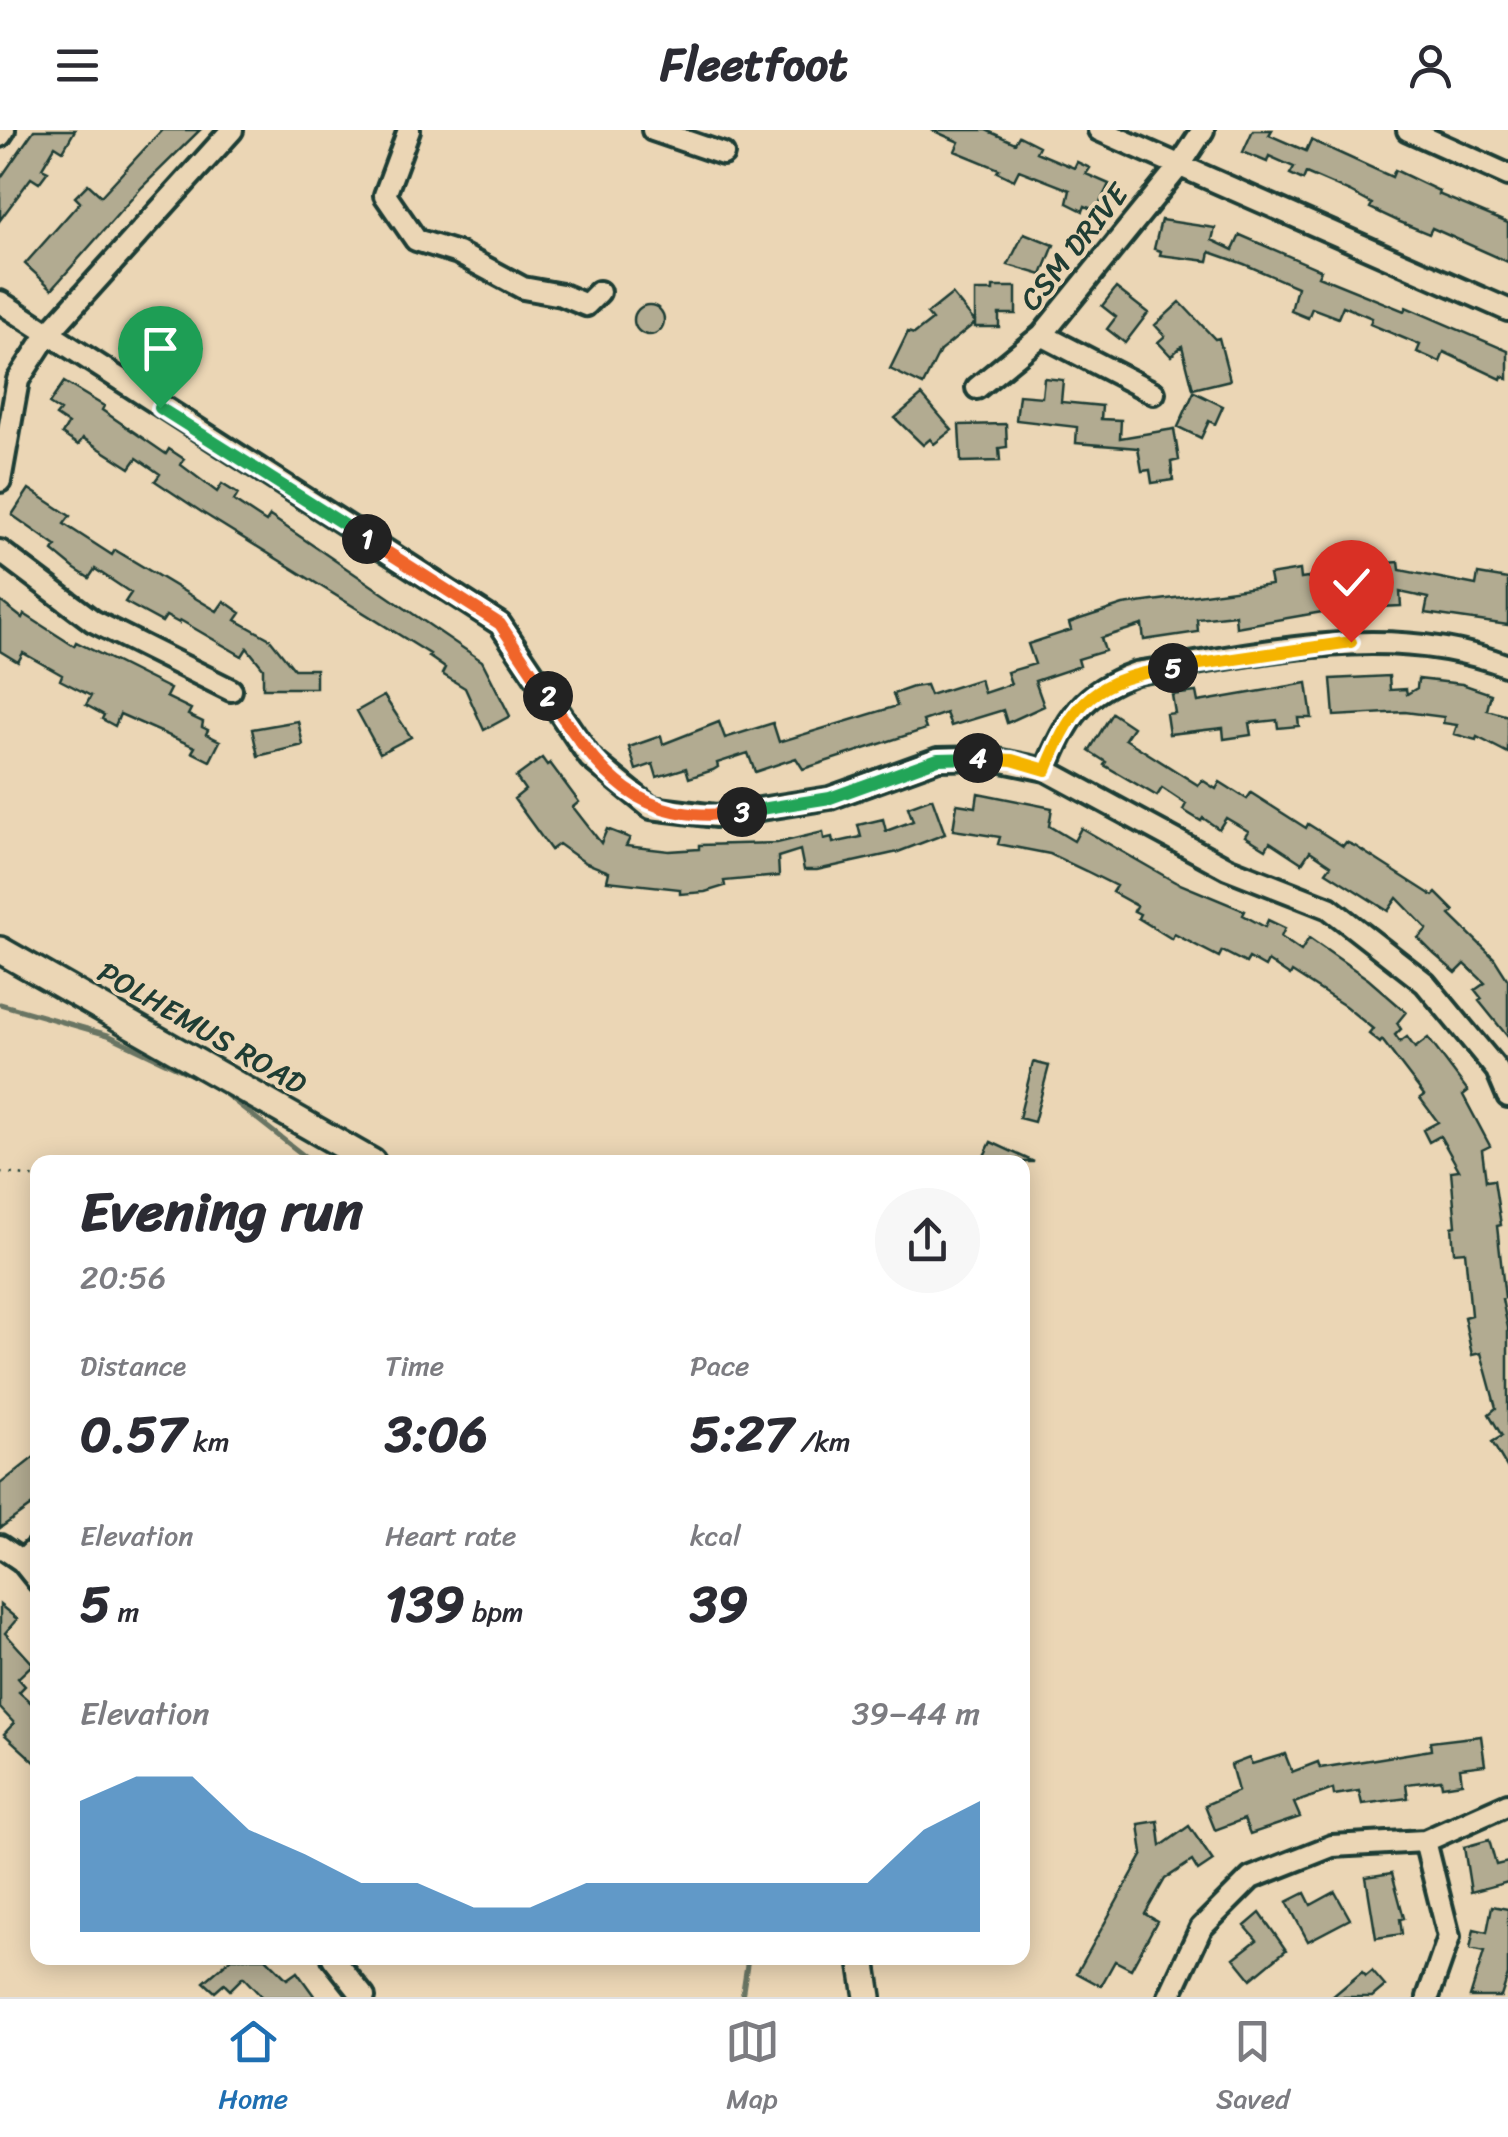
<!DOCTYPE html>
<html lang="en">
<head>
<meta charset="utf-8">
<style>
	body { margin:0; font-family:Sriracha,sans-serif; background:#f7f7f7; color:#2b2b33; height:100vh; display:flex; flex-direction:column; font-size:38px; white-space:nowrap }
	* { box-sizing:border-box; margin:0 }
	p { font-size:32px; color:#7c7c81 }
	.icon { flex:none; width:55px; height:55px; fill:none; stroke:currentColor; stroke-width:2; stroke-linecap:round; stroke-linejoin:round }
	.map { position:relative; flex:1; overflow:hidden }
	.drawer { position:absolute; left:30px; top:1025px; width:1000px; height:810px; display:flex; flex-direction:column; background:#fff; border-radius:20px; box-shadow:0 5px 25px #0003 }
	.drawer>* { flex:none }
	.pin { position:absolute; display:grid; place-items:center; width:85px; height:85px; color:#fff; margin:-102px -42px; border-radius:50% 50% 50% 0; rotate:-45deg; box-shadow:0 0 10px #0007 }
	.pin .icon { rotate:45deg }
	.km { position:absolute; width:50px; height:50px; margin:-25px; border-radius:50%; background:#222; color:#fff; font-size:28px; line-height:50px; text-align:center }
	.round { display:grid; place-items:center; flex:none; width:105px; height:105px; border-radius:52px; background:#f7f7f7 }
	.head { display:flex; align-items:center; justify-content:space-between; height:170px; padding:0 50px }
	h1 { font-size:55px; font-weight:800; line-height:75px }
	.stats { display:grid; grid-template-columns:repeat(3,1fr); gap:15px; height:170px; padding:10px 50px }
	.stats div { display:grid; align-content:center }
	.stats b { font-size:50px; font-weight:800 }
	.stats small { font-size:28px; font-weight:400 }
	.stats p { font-size:28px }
	.chart { height:280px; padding:20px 50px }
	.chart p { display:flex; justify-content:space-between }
	.chart svg { width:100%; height:180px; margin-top:10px; fill:#1f6fb2; opacity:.7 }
	header { display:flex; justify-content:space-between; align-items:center; height:130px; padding:0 50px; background:#fff; font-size:45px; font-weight:800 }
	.tab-bar { display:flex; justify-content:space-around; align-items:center; height:140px; border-top:2px solid #e1e1e2; background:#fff; font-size:28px; color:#7c7c81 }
	.tab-bar a { display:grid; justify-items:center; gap:5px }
	.tab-bar .on { color:#1f6fb2 }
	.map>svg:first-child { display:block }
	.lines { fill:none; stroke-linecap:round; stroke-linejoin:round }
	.stream { stroke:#697563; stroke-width:5 }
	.building { fill:#b2ab91; stroke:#1f3d34; stroke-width:2.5 }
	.minor-casing { stroke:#1f3d34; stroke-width:28 }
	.major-casing { stroke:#1f3d34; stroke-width:32 }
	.path { stroke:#1f3d34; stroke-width:2.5; stroke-dasharray:2.5 8; stroke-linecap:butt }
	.minor { stroke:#ebd6b5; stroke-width:20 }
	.major { stroke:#ebd6b5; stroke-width:25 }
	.split-1-casing { stroke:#fff; stroke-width:20 }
	.split-2-casing { stroke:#fff; stroke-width:20 }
	.split-3-casing { stroke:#fff; stroke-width:20 }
	.split-4-casing { stroke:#fff; stroke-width:20 }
	.split-5-casing { stroke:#fff; stroke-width:20 }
	.split-6-casing { stroke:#fff; stroke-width:20 }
	.split-1 { stroke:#22a559; stroke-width:12 }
	.split-2 { stroke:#f0652b; stroke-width:12 }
	.split-3 { stroke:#f0652b; stroke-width:12 }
	.split-4 { stroke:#22a559; stroke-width:12 }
	.split-5 { stroke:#f5b400; stroke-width:12 }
	.split-6 { stroke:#f5b400; stroke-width:12 }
	.labels { text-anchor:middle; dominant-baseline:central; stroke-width:8; stroke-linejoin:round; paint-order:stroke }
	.street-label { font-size:30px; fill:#1f3d34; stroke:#ebd6b5 }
</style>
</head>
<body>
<header><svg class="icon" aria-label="menu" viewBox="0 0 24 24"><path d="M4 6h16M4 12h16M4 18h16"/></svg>Fleetfoot<svg class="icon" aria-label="person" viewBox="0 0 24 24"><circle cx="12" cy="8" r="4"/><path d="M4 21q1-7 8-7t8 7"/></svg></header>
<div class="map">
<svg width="1508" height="1867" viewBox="0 0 1508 1867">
	<rect width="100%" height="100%" fill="#ebd6b5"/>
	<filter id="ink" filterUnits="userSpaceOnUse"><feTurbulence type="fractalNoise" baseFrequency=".01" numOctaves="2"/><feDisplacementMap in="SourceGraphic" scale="20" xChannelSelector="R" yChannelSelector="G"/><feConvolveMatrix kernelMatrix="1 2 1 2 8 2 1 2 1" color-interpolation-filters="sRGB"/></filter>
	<g filter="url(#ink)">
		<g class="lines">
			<!-- stream -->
			<path class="stream" d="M0,874L108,905L215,956L312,1032
				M742,1867L748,1828"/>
		</g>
		<!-- building -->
		<path class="building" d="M34,0H75L63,21L55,16L42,38L48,41L39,53L31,48L0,90V49Z
			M162,0H200L142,57L52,159L25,134L80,72L75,67L88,54L101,66Z
			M932,0H986L1015,13L1019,6L1039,16L1036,22L1074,38L1077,32L1090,38L1086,44L1109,54L1096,81L1085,76L1083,81L1067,73L1070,60L1019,40L1014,50L997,42L999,39L955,21L959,12Z
			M1253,0H1272L1269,5L1306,21L1311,10L1392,47L1395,40L1439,61L1438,64L1508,93V132L1432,98L1429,104L1400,92L1370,78L1372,74L1350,62L1306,43L1303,50L1290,44L1294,37L1269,26L1267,32L1243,22Z
			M1161,90L1215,98L1212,110L1233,120L1240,105L1321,140L1318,146L1404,181L1406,177L1508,221V249L1502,246L1501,249L1444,222L1440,232L1417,222L1420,215L1370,194L1372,188L1343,176L1338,188L1312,178L1308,188L1291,181L1297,157L1244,134L1210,122L1208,131L1160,125L1161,121L1154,119Z
			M1024,103L1054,115L1042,145L1008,135Z
			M993,157H1016V184H999V197H975V193L940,221L923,255L890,239L908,202L914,204L932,190L927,184L952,164L975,192V161H993Z
			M1116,158L1148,183L1125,213L1107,199L1116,187L1102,176Z
			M1180,172L1215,209L1219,208L1230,250L1193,259L1182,216L1171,226L1158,212L1165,206L1155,195Z
			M634 190a15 15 0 1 1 30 0a15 15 0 1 1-30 0Z
			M1044,248L1063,250L1061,272L1102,276L1101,289L1121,290L1120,308L1174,299L1179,330L1171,332L1173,350L1152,353L1150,340L1142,341L1138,318L1076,313L1077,297L1016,290L1019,265L1042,267Z
			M64,252L104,276L102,280L166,324L169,319L184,329L181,335L217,362L222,354L238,364L234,371L266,392L270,386L482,531L510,586L484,600L465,558L442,544L445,538L428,526L430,524L203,383L155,351L160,344L137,328L130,338L83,308L78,315L62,304L68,294L56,286L60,281L49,274Z
			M1194,262L1223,276L1215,294L1209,291L1201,308L1178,297Z
			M922,265L952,300L934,314L930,309L923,315L895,288Z
			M1006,294L1007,317L999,318L1000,331L961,332L959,295Z
			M29,359L70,386L64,394L112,425L115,420L217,481L224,471L241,483L236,490L270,509L294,539H316V558H263V538L247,518L242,526L180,490L179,493L166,486L162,492L125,472L131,463L95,439L89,448L75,439L53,421L56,416L12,385Z
			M1399,432L1400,440L1476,455L1478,444L1508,449V495L1425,483L1428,468L1400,462L1401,476L1380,477V480L1329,485L1328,481L1236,497L1235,485L1197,489L1198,502L1144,510L1142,495L1101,508L1105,521L1078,529L1080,536L1035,551L1044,576L1007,593L1003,580L951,596L946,583L923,591L926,599L803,639L796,628L755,642L748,623L717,633L718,637L713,640L689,648L686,638L657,647L653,634L636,640L629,617L661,606L663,614L719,592L725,608L773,593L779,612L897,576L893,564L913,557L926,555L930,565L980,549L984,563L1011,554L1007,542L1035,534L1028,514L1071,500L1069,493L1080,489L1123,475L1271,455L1269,445L1300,440L1301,449L1347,442L1348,447L1375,445L1374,434Z
			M0,471L22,488L24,484L74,516L76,512L170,559L166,567L191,579L188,585L203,592L202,597L208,600L206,604L220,611L210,631L192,622L195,617L120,584L115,596L102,589L104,585L86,575L91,566L60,550L62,545L23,523L18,532L0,521Z
			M1389,546L1390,560L1406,559L1407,564L1417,558L1418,549L1462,554L1491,564L1487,580L1508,586V623L1477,607L1476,610L1454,604L1457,595L1443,593L1444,587L1405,582L1334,586L1331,549Z
			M1307,553L1312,588H1298L1299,596L1278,598L1277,590L1249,593L1251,605L1224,609L1223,598L1169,604L1166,584L1175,583L1172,565L1196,562L1198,572Z
			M384,566L411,607L380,623L357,581Z
			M1112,583L1133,597L1125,609L1198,655L1202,650L1216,659L1220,652L1247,669L1251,663L1306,698L1308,694L1343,716L1346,712L1355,716L1433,766L1436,763L1454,781L1450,785L1494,828L1508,850V907L1479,871L1482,869L1475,860L1485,853L1465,834L1456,843L1434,824L1418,808L1427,799L1397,768L1388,781L1326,742L1331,735L1310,721L1302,733L1270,712L1266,719L1245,706L1248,701L1226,688L1219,699L1203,688L1201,691L1183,680L1186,674L1162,658L1157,666L1104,635L1106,632L1089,621Z
			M298,591L303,615L258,626L252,599Z
			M542,628L547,635L550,633L579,672L573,677L601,713L607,699L630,708L626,716L669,721L699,719V715L777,713L823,702L824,709L832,707L833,713L861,707L858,695L883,689L886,701L913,691L908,677L932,668L945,704L898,722L817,740H804L800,720L778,727L779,746L724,751L725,756L705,762L680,764V759L607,751L609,742L584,732L559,714L551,720L514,669L525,660L516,647Z
			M978,663L1052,678L1049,696L1074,711L1081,698L1175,752L1245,781L1243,785L1265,797L1268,790L1285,798L1281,807L1301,821L1309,808L1368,849L1406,882L1397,893L1401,899L1395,905L1400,912L1407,907L1415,918L1428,908L1468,961L1463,965L1490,1016L1482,1020L1486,1051L1494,1050L1501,1095L1497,1096L1505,1168L1502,1169L1508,1198V1339L1492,1312L1502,1306L1489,1284L1496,1278L1481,1223L1472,1225L1464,1187L1471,1185L1465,1121L1454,1122L1452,1097L1456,1096L1451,1041L1459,1040L1440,1006L1429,1012L1423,1000L1438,992L1420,968L1424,965L1382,910L1380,913L1369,904L1373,899L1345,876L1292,842L1290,846L1268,831L1265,837L1249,828L1246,833L1222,821L1219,827L1174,804L1172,809L1138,788L1140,784L1134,781L1137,776L1112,762L1116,756L1086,741L1050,724L998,714L1000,707L953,700L957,674L976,677Z
			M1033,932L1049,936L1034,992L1019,988Z
			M991,1012L1034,1032H981Z
			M38,1324V1371L0,1398V1354Z
			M0,1475L17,1489L5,1503L33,1534L18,1548L25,1556L19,1562L38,1579V1635L4,1604L14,1593L0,1578Z
			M1481,1606L1485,1635L1460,1638L1462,1653L1442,1656L1441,1650L1406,1654L1408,1668L1362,1674L1359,1661L1334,1665L1333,1659L1294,1673L1300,1687L1250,1704L1244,1689L1215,1700L1205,1675L1238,1661L1231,1635L1249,1628L1252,1634L1285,1624L1292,1642L1318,1632L1320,1638L1431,1620L1430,1612Z
			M1158,1691L1161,1716L1189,1696L1213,1731L1198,1741L1192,1731L1165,1749L1145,1784L1157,1791L1131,1839L1115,1831L1101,1856L1077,1843L1143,1724L1139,1694Z
			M1489,1710L1496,1735L1508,1732V1752L1471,1762L1464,1717Z
			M1392,1743L1404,1788L1400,1789L1402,1804L1376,1808L1366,1747Z
			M1335,1762L1350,1789L1308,1811L1287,1772L1305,1763L1311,1775Z
			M1492,1776L1508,1779V1845L1501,1867H1470L1484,1822L1470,1819L1474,1799L1487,1802Z
			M1260,1783L1286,1820L1251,1849L1234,1828L1257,1810L1245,1796Z
			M232,1828H266L287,1849L297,1842L315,1867H262L243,1847L230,1860L224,1854L215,1862L204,1852Z
			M1372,1841L1385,1856L1372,1867H1332L1362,1842L1366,1846Z"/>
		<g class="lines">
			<defs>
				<path id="minor" d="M409,0L385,65L416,110L458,123L523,158L562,165L586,175L599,162
					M653,0L723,24
					M1099,0L1508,180
					M1408,0L1508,45
					M0,6L4,0
					M0,172L500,494L590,628L651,678L716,686L830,668L938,629L988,628L1046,640L1227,738L1329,778L1425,853L1497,940L1508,966
					M1042,205L1154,263
					M977,258L1042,205L1180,35L1203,0
					M0,351L18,250L47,205L232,0
					M0,421L93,491L231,560
					M1046,640C1067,589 1082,562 1136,543C1259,524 1387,490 1508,536
					M0,1416L22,1431L38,1451
					M22,1431L38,1416
					M1425,1711L1449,1807L1428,1867
					M333,1828L364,1867
					M1169,1867L1201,1798L1251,1748L1332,1716L1425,1711L1508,1674"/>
				<path id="major" d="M0,820L372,1032
					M862,1828L868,1867"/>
			</defs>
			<!-- minor casing -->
			<use href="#minor" class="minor-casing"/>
			<!-- major casing -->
			<use href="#major" class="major-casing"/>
			<!-- path -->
			<path class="path" d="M0,1042L38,1048"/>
			<!-- minor -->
			<use href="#minor" class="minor"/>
			<!-- major -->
			<use href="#major" class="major"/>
		</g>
	</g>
	<g class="lines" filter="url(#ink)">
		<defs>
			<path id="split-1" d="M160,278L367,409"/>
			<path id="split-2" d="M367,409L500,494L548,566"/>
			<path id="split-3" d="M548,566C600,643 639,698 742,682"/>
			<path id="split-4" d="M742,682L830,668L938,629L978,628"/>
			<path id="split-5" d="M978,628L1012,630L1046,640C1075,568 1096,549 1173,538"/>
			<path id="split-6" d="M1173,538L1351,512"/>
		</defs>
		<!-- split-1 casing -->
		<use href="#split-1" class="split-1-casing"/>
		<!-- split-2 casing -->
		<use href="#split-2" class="split-2-casing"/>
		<!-- split-3 casing -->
		<use href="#split-3" class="split-3-casing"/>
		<!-- split-4 casing -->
		<use href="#split-4" class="split-4-casing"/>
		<!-- split-5 casing -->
		<use href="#split-5" class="split-5-casing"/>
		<!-- split-6 casing -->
		<use href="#split-6" class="split-6-casing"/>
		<!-- split-1 -->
		<use href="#split-1" class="split-1"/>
		<!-- split-2 -->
		<use href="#split-2" class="split-2"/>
		<!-- split-3 -->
		<use href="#split-3" class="split-3"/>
		<!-- split-4 -->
		<use href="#split-4" class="split-4"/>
		<!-- split-5 -->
		<use href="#split-5" class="split-5"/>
		<!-- split-6 -->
		<use href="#split-6" class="split-6"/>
	</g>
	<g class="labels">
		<!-- street labels -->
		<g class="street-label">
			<text transform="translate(1074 117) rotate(-51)">CSM DRIVE</text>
			<text transform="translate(202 898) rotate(30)">POLHEMUS ROAD</text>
		</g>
	</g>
</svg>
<div class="pin" style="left:160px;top:278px;background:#1e9e55"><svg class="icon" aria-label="arrive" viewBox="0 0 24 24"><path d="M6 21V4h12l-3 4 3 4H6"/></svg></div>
<div class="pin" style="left:1351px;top:512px;background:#d93025"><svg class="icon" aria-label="check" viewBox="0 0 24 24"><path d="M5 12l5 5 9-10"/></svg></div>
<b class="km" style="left:367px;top:409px">1</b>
<b class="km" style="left:548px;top:566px">2</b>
<b class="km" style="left:742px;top:682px">3</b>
<b class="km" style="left:978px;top:628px">4</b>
<b class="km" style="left:1173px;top:538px">5</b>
<section class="drawer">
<div class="head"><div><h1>Evening run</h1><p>20:56</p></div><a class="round"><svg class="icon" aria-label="share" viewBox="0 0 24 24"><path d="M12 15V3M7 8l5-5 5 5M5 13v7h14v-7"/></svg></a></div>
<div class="stats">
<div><p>Distance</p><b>0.57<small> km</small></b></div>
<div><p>Time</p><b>3:06</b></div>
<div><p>Pace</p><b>5:27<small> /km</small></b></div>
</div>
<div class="stats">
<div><p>Elevation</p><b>5<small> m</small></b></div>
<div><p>Heart rate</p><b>139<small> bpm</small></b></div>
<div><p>kcal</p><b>39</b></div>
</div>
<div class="chart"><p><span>Elevation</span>39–44 m</p>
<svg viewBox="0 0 160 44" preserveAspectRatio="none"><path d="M0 44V12L10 6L20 6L30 19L40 25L50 32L60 32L70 38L80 38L90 32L100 32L110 32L120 32L130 32L140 32L150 19L160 12V44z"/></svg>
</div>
</section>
</div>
<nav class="tab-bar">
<a class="on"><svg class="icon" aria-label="home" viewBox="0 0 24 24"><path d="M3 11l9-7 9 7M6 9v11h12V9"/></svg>Home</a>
<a><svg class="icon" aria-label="map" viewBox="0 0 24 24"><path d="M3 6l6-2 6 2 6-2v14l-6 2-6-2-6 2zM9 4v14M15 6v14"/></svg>Map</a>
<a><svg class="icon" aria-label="saved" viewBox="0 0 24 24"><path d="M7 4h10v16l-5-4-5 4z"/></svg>Saved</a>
</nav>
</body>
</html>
